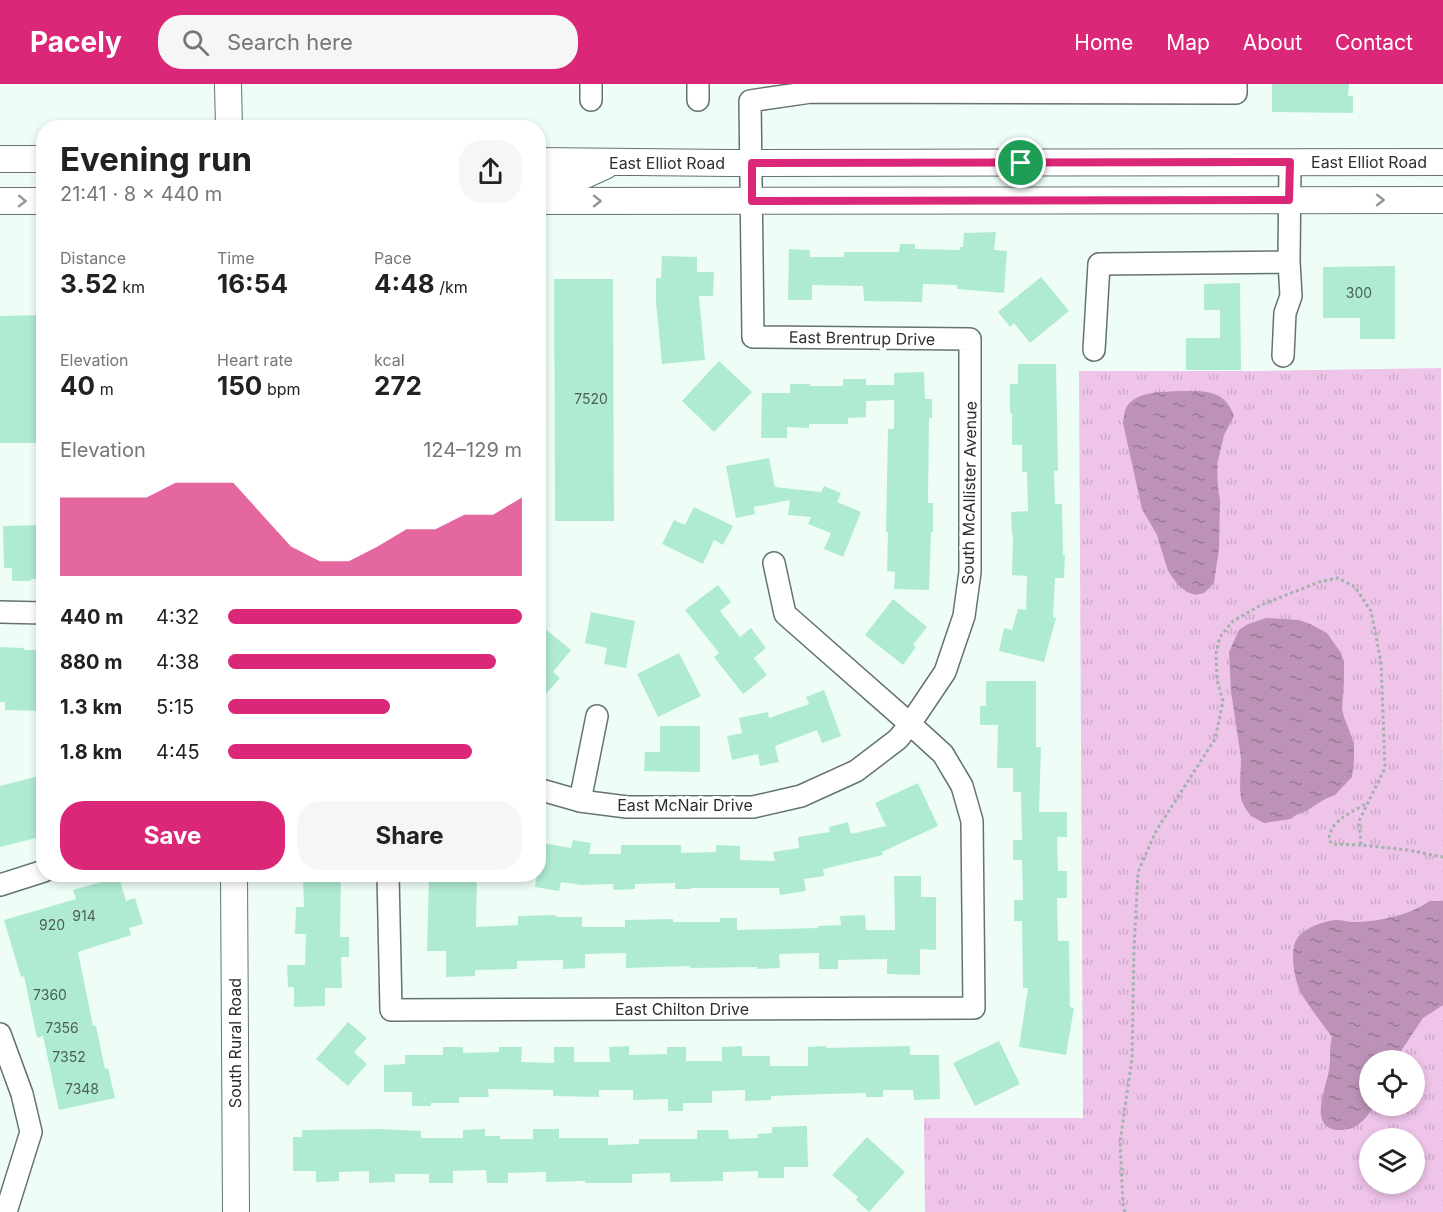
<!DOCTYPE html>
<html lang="en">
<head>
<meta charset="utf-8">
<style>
	body { margin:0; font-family:Inter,sans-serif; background:#f6f6f6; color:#222; height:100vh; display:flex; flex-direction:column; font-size:22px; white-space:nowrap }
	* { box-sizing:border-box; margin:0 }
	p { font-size:20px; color:#767676 }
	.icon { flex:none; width:33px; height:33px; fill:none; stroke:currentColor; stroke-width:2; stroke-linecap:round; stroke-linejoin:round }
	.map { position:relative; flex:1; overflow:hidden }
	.sheet { position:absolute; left:36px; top:36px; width:510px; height:762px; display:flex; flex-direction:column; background:#fff; border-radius:24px; box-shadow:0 3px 9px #0003 }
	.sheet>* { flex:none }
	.tools { position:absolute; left:1359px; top:966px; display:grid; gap:12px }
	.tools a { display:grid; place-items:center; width:66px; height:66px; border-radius:50%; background:#fff; box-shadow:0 3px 9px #0003; font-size:30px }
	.pin { position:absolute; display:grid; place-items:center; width:51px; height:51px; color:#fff; margin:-26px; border:3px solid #fff; border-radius:50%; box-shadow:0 2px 6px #0007 }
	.round { display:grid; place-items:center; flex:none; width:63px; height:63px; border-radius:24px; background:#f6f6f6 }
	.headline { display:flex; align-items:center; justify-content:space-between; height:102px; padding:0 24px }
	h1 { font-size:33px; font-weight:700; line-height:45px }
	.stats { display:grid; grid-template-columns:repeat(3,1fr); gap:9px; height:102px; padding:6px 24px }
	.stats div { display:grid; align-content:center }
	.stats b { font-size:26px; font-weight:700 }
	.stats small { font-size:16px; font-weight:400 }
	.stats p { font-size:16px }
	.chart { height:168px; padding:12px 24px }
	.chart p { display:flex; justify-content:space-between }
	.chart svg { width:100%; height:108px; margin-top:6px; fill:#db2777; opacity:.7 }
	.cta { display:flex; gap:12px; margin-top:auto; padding:12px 24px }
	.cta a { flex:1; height:69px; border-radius:24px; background:#db2777; color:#fff; font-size:24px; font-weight:700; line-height:69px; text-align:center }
	.cta a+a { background:#f6f6f6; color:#222 }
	ul { padding:0 24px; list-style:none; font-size:20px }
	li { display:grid; grid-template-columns:96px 72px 1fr; align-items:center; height:45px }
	li i { height:15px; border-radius:8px; background:#db2777 }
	header { display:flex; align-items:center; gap:36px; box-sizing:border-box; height:84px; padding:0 30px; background:#db2777; color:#fff }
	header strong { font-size:28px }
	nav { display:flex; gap:33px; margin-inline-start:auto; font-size:21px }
	.search { width:420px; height:54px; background:#f6f6f6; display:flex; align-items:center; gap:15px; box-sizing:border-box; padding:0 21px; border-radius:24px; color:#767676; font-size:22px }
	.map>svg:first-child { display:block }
	.grass { fill:url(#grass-tufts); fill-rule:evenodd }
	.water { fill:url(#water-ripples) }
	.building { fill:#afebd1 }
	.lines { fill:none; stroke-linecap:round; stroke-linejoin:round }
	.minor-casing { stroke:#65736d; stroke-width:24 }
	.major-casing { stroke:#65736d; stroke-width:28 }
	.path { stroke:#a5b1ab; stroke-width:3; stroke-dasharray:3 3; stroke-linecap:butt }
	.minor { stroke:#fff; stroke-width:21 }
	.major { stroke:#fff; stroke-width:26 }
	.oneway { stroke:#959896 }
	.route-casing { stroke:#fff; stroke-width:12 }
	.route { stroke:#db2777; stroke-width:8 }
	.labels { text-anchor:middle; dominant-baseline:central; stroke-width:6; stroke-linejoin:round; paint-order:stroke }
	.number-label { font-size:14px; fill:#4c6057 }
	.street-label { font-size:16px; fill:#2b312e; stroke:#fff }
</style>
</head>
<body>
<header>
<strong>Pacely</strong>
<div class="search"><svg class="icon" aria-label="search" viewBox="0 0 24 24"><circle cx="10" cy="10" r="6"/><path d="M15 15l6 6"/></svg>Search here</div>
<nav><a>Home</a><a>Map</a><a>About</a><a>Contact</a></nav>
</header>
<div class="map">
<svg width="1443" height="1128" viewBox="0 0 1443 1128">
	<defs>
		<pattern id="grass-tufts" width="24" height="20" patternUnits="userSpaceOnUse" patternTransform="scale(1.5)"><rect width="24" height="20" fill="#eec4e9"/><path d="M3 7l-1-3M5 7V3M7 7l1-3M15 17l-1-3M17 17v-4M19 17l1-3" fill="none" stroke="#cca9c8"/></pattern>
		<pattern id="water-ripples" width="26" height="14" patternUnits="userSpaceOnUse" patternTransform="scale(1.5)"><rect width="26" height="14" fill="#bc93b7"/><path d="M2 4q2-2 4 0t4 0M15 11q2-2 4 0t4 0" fill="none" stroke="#997995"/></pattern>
	</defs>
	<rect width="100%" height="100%" fill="#eefef7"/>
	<!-- grass -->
	<path class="grass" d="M1441,284L1443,729V1128H925L924,1034H1083L1079,287H1256ZM1370,976H1414V1022H1370ZM1370,1054H1414V1100H1370Z"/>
	<!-- water -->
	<path class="water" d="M1180,307C1204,307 1225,305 1234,332L1224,351L1217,381L1218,403L1220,416L1219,464L1214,499L1204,509L1196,511L1187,508L1178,501L1168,487L1157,451L1142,425L1123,339C1124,334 1124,328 1126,324C1135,307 1163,308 1180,307Z
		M1266,534L1299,536L1310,540L1327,549L1341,569L1344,578V598L1342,625L1344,633L1354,659V676L1352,693L1335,711L1325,715L1306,727L1296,731L1291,735L1264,739L1251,732L1245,724L1241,715L1240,704L1241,674L1231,607L1229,568L1239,546L1248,540Z
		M1430,817H1443V921L1423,934L1395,976H1370V1022H1374C1366,1035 1358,1045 1342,1046C1306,1047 1326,1005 1329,986C1331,975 1329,964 1332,953C1321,938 1309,923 1300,907C1294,894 1289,865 1298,853C1306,843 1324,837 1336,836C1342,836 1348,838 1355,838C1382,837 1407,832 1430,817Z"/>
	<!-- building -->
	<path class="building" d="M1272,0H1349L1348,12H1353V29L1272,28Z
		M996,148L994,166L1007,167L1004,209L957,205V201L923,200L922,218L864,217L863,202L812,201V216H788L789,165L810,166V173H844V168H899L900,160H915V165L960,166V163H963L964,149Z
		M662,172L697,173V188H714L713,212H699L705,276L662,280L656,218V194H661Z
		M1395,182V255H1360V234H1323V183Z
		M1041,193L1069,227L1030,259L1014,239L1010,243L998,228Z
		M554,195H613L614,437H555Z
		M1240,199L1241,286H1186V254H1220V226H1204V200Z
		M44,231V359H0V232Z
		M719,277L752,308L714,348L682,317Z
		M1018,280H1056L1058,387H1054L1055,420H1062L1063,471H1065L1064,494H1055L1053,533L1056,534L1044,578L999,567L1004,544L1012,546L1018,525L1026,526L1027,492L1012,491L1013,451H1012L1011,428L1028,427L1027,388H1022V361H1012V329H1010V300H1018Z
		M924,288L925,315H932V334H929L928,419H933V448H931L929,506L894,505L895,488L887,487L888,448H886L888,345H894V316L866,317V333L848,334V340H809V344L787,343V354H761L762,309H790V300H810V302H843V295H866V301H894V289Z
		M769,374L775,403L821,408L824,402L841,409L837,418L861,428L843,473L824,465L831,449L808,440L811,433L788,431L790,416L754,423L755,430L736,434L726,382Z
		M694,423L733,442L723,461L714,456L703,480L662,460L674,436L685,441Z
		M44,441V495H31V497H12V484H4L3,442Z
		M718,501L731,518L720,527L740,553L751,544L766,564L754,574L767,591L743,610L714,573L719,569L685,526Z
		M893,515L927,543L913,561L916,563L903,581L865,551Z
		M591,528L635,537L626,584L604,580L607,564L585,559Z
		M538,539L571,566L553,588L560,594L538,619Z
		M0,563L24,564V566H44V627L5,626V618H0Z
		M679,569L701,612L658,633L637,590Z
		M986,597H1036V663H1041L1039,728H1067V753H1057L1058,787H1067V814H1057L1058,857H1069L1070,923L1074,924L1066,971L1019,963L1028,904H1023L1022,837H1014V816H1023L1022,776H1013V756H1022L1021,708H1013V684H997L998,641H980V622H986Z
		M824,606L841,652L822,659L817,646L775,662L779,678L760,682L758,670L732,676L727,652L742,649L739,634L768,628L769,634L809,620L806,613Z
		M660,642H700V688L644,687L645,668H660Z
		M39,692L40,695L44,694V752L0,763V702Z
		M918,699L938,742L882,768L883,771L823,785L824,792L804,795L806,807L780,811L779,804H691V805H675V799L635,800V805L614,806L613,800L581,801L561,798L559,807L535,803L537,790H538L542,759L571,764L573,756L591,759L589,770H621V761H681V769L716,768V761L740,762V776L775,777L773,768L799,764L798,753L830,748L829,743L848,738L851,750L886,742L875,719Z
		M303,790H341L340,853H349V873H341L342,904H325V922L294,923V903H288L287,881H305L306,850H295L296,823H304Z
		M429,791H477L476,843L518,841V832L556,831L555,833H582V843H625V836L673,835V838H720V834H737V846L818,844V842L841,841L840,832L865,831L866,846H895L894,792H921V813H936V866L920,865V891L887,890V875L838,876V885H819V869L779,870L780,884L757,885V883L690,884V882L626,884V869L585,870V884L563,885V876L517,877V885L475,886V892L446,893V867H427Z
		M119,793L126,817L135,814L143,840L129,844L131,851L78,868L93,942H96L105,985L108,984L115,1014L59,1026L43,952L37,954L24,892L21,893L4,836L76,815L73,806Z
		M348,938L367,954L354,968L367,980L348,1002L316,975Z
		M999,957L1020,1000L975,1022L953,979Z
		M629,962V971L667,970V963H686V977H722V963L742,962V972H770V982H808V963L826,962V964L910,962V971H939L940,1015L914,1016L913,1006H883V1013H866V1009L827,1010L771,1012V1016L745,1017V1006L712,1007V1019H683V1027H668V1015L633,1016V1006H599V1013L553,1012V1006L488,1005L489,1013H459V1019H431V1022H412V1008H384V981L405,980V971H443V963H463V969L499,968V963H522L521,978L554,979V963H574V978H610L609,963Z
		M807,1042L808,1083H784V1094H758V1087L723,1088V1097L670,1098V1089L632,1090V1099H585V1097L546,1098V1088L508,1089V1099H487L486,1086L453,1087V1099H429V1090H395V1098L369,1099V1087L339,1088V1097L316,1098V1087H293V1053H302V1046L382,1045L421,1047V1054H463V1046L485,1045V1052H500V1055H533V1045H559V1054H608V1061L639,1060V1055H697V1046H728L729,1055L758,1054L757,1050L772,1049V1043Z
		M867,1053L905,1088L869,1128L856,1116L858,1113L832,1091Z"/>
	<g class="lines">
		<defs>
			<path id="minor" d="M698,0V16
				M591,16V0
				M1094,266L1099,180L1289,178
				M1283,272L1285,229L1291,212L1289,178L1290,78
				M0,528L44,529
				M538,705L580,717L627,723H753L801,712L856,687L898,655L910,640L945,588L964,532L970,488V255L753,253L750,17L811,8L1236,9V0
				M580,717L597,632
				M388,790L391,926L974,924L972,737L962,702L943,670L910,640L785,530L774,479
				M0,801L44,787
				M0,950L22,1010L31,1048L6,1128"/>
			<path id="major" d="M228,0L229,44
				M0,75H44
				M538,77L731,79L1443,78
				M538,97L574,96L605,82
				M0,117H44
				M538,117L1443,116
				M234,790L236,1128"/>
		</defs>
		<!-- minor casing -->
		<use href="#minor" class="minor-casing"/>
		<!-- major casing -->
		<use href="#major" class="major-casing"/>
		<!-- path -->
		<path class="path" d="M1361,761L1332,760L1329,756C1329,737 1351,729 1365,720
			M1125,1128L1123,1120L1120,1058L1132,975L1134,864L1138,788L1156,747L1215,655L1223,617L1217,596L1216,568L1220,553L1233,537L1261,521L1319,498L1338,494L1355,503L1371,527L1381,578L1385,684L1359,737L1361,761L1408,766L1443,773"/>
		<!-- minor -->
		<use href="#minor" class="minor"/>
		<!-- major -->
		<use href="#major" class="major"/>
	</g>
	<!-- one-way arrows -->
	<defs><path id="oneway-chevron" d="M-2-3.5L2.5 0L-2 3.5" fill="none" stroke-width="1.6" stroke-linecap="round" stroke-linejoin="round" transform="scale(1.5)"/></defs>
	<g class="oneway">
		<use href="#oneway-chevron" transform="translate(1380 116)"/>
		<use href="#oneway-chevron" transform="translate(22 117) rotate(1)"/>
		<use href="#oneway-chevron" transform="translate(597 117)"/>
	</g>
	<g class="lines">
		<defs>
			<path id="route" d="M1290,78L1289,116L752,117V79Z"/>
		</defs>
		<!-- route casing -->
		<use href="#route" class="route-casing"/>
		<!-- route -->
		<use href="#route" class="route"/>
	</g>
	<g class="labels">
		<!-- number labels -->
		<g class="number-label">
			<text x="1359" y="208">300</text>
			<text x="591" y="314">7520</text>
			<text x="84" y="831">914</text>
			<text x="52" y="840">920</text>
			<text x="50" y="910">7360</text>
			<text x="62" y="943">7356</text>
			<text x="69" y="972">7352</text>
			<text x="82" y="1004">7348</text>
		</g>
		<!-- street labels -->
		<g class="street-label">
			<text x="1369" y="78">East Elliot Road</text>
			<text x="667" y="79">East Elliot Road</text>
			<text transform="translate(862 254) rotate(1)">East Brentrup Drive</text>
			<text transform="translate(969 409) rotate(-89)">South McAllister Avenue</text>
			<text x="685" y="721">East McNair Drive</text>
			<text x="682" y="925">East Chilton Drive</text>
			<text transform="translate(235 959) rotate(-90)">South Rural Road</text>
		</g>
	</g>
</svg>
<div class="tools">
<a><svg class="icon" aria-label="locate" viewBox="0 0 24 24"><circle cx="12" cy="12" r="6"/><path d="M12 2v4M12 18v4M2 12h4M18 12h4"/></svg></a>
<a><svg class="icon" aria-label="layers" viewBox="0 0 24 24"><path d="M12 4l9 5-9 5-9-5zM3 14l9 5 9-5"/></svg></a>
</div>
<div class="pin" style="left:1021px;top:79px;background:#1e9e55"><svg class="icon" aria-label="arrive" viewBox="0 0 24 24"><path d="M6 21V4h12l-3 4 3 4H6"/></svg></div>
<section class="sheet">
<div class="headline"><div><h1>Evening run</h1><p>21:41 · 8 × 440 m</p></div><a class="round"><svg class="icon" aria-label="share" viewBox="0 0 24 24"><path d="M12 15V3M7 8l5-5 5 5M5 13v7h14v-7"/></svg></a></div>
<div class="stats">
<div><p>Distance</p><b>3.52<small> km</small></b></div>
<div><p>Time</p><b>16:54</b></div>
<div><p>Pace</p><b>4:48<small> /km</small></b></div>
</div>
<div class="stats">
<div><p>Elevation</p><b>40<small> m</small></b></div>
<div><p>Heart rate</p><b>150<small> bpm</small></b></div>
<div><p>kcal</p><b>272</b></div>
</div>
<div class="chart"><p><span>Elevation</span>124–129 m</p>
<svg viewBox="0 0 160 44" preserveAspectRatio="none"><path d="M0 44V12L10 12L20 12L30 12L40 6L50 6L60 6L70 19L80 32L90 38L100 38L110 32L120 25L130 25L140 19L150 19L160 12V44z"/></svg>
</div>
<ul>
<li><b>440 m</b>4:32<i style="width:100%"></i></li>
<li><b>880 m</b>4:38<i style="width:91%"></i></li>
<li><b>1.3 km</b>5:15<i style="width:55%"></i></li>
<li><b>1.8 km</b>4:45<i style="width:83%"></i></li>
</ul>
<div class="cta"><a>Save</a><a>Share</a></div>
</section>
</div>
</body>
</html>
